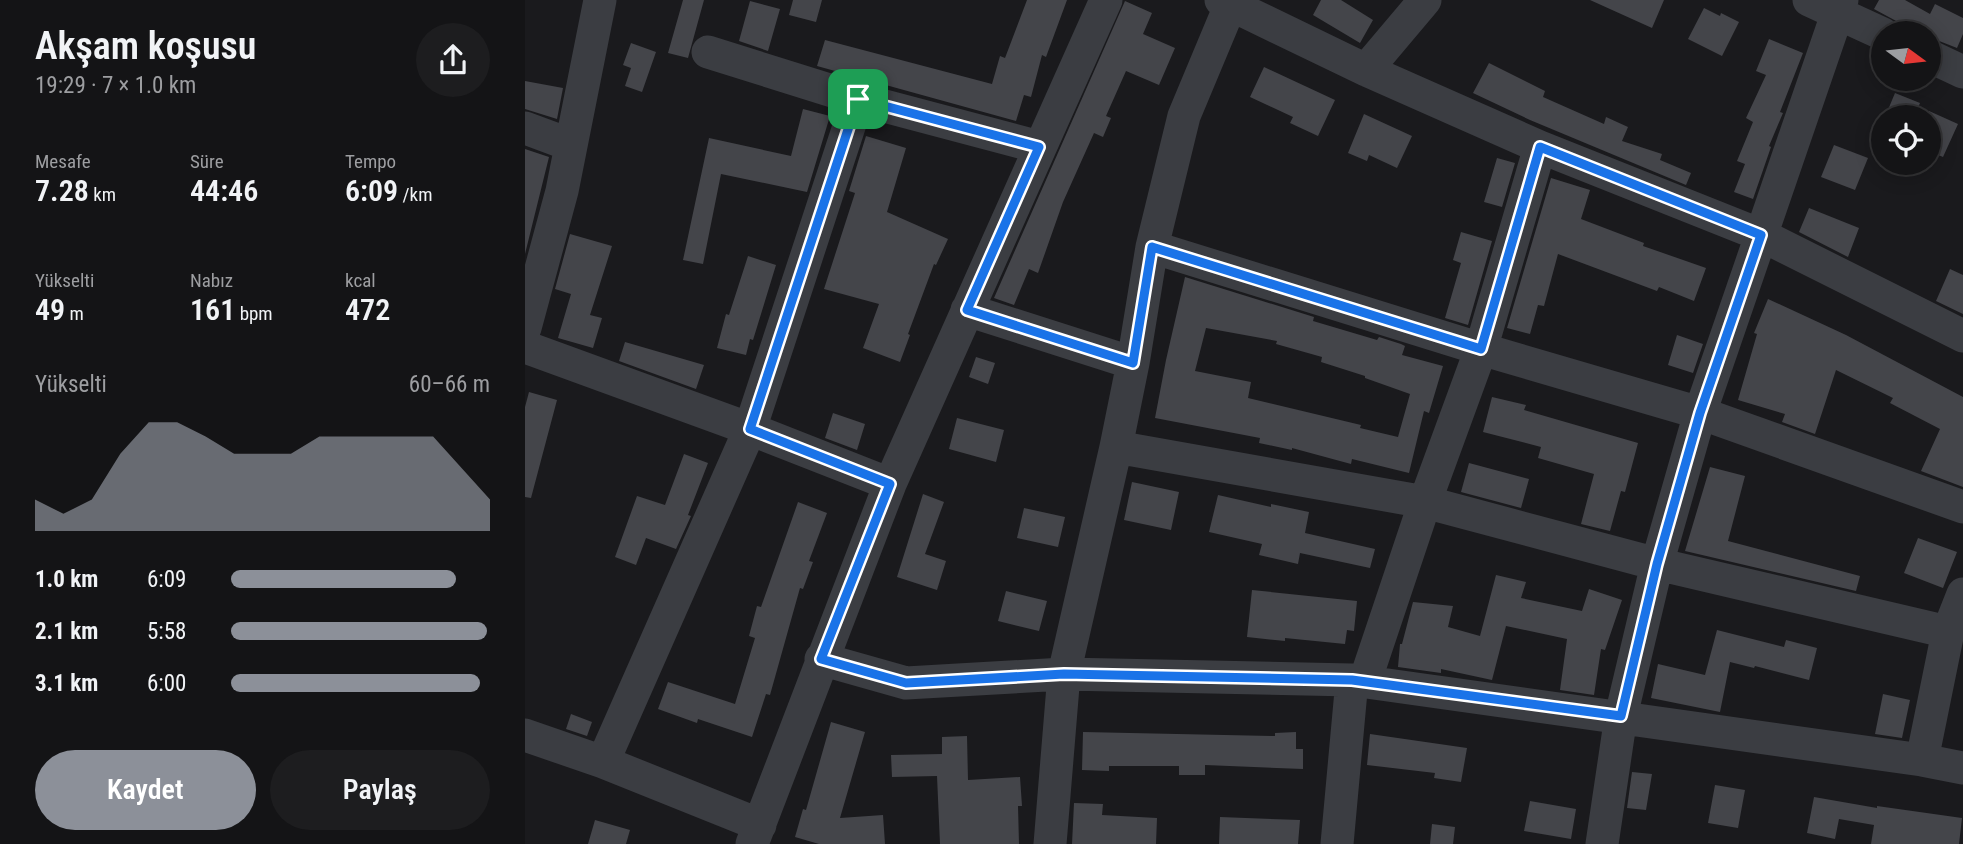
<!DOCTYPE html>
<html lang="tr">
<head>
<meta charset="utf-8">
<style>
	body { margin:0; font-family:"Roboto Condensed",sans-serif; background:#1d1d1f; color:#f1f3f6; height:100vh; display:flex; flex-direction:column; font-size:26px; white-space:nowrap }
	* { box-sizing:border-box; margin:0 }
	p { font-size:23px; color:#9d9ea1 }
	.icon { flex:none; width:38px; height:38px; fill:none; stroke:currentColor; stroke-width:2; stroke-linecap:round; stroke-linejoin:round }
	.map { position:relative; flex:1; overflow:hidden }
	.sheet { display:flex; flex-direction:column; background:#141416; width:525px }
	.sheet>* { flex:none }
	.needle { width:46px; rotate:105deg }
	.buttons { position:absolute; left:1346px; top:21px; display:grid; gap:14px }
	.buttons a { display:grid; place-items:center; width:70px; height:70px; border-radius:50%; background:#141416; box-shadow:0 4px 18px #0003,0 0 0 2px #333335; font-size:35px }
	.pin { position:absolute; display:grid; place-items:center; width:60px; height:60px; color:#fff; margin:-30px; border-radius:14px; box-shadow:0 4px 10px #0006 }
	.round { display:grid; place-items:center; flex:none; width:74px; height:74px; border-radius:37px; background:#1d1d1f }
	.headline { display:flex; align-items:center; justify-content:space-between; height:119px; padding:0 35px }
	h1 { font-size:38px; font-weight:600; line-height:52px }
	.metrics { display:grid; grid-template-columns:repeat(3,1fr); gap:10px; height:119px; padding:7px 35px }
	.metrics div { display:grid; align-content:center }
	.metrics b { font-size:30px; font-weight:600 }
	.metrics small { font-size:19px; font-weight:400 }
	.metrics p { font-size:19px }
	.chart { height:196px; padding:14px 35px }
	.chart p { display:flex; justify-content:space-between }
	.chart svg { width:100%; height:126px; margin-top:7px; fill:#8c9099; opacity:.7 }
	.primary-button { display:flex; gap:14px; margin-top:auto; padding:14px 35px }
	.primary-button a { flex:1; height:80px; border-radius:42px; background:#8c9099; color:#fff; font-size:28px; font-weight:600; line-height:80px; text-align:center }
	.primary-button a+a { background:#1d1d1f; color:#f1f3f6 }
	ul { padding:0 35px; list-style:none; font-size:23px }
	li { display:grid; grid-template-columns:112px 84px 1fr; align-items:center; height:52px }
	li i { height:18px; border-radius:9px; background:#8c9099 }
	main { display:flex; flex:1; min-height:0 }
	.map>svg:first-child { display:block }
	.building { fill:#44454a; fill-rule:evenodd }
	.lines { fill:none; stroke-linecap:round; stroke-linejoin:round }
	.minor { stroke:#3b3d42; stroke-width:33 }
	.route-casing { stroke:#fff; stroke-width:14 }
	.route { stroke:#1a73e8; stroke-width:9 }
</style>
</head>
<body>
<main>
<section class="sheet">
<div class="headline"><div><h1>Akşam koşusu</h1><p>19:29 · 7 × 1.0 km</p></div><a class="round"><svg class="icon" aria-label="share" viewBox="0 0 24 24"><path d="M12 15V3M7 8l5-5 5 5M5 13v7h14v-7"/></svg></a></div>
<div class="metrics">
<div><p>Mesafe</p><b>7.28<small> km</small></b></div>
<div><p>Süre</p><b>44:46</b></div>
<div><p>Tempo</p><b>6:09<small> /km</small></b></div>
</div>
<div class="metrics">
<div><p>Yükselti</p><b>49<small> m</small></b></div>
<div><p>Nabız</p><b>161<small> bpm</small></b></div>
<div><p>kcal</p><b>472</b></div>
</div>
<div class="chart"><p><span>Yükselti</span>60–66 m</p>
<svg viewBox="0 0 160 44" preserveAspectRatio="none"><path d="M0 44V33L10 38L20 33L30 17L40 6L50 6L60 11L70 17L80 17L90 17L100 11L110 11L120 11L130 11L140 11L150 22L160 33V44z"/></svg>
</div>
<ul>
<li><b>1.0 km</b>6:09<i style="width:87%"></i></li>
<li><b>2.1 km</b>5:58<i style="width:99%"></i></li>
<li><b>3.1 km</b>6:00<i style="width:96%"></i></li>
</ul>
<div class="primary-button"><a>Kaydet</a><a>Paylaş</a></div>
</section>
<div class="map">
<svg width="1438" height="844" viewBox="0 0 1438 844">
	<rect width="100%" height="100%" fill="#1a1a1d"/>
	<!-- building -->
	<path class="building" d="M158,0H179L163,58L143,53Z
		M268,0H297L291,22L264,15Z
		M502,0H542L521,57L517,55L506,97L499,95L491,121L292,66L300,40L467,84L475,56L480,58Z
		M796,0H816L848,20L835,43L788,15Z
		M1065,0H1139L1127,28Z
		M1354,0H1380L1405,14L1410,4L1438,18V34L1432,48L1404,37V33H1377L1373,22L1349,9Z
		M225,1L255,9L243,51L214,41Z
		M600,1L627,13L618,34L650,48L634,85L601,71L581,116L586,118L578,137L569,133L538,202L513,273L504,269L489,305L469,298Z
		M1179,8L1195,16L1196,13L1214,22L1197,56L1163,39Z
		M1244,39L1278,53L1255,112L1258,113L1244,146L1246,147L1228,199L1209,192L1220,164L1212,161L1228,122L1221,118L1241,75L1231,71Z
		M106,43L131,52L117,92L100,86L106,68L98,65Z
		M964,63L1020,91L1018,97L1079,124L1081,117L1103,127L1097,141L1137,154L1135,160L1166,173L1161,185L1005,120L948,93Z
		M739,67L810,100L793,136L765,123L768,117L725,97Z
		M0,81L38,88L32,119L0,109Z
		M1370,93L1395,103L1389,117H1360Z
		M278,109L305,116L282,192L196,174L178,264L158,260L184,138L266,156Z
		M1404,111L1433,124L1418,157L1404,151Z
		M839,114L887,136L872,168L844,155L842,161L823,153Z
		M341,136L381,148L362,212L423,239L411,265L409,264L383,334L385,335L375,362L338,348L354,304L299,289L330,193L324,191Z
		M1309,145L1343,158L1330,190L1296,177Z
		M0,149L24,157L0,254Z
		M972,158L990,163L977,207L959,202Z
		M1026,178L1065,190L1056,219L1119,243L1118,246L1181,268L1169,301L1134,287L1132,291L1033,254L1019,306L1013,305L1005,334L982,328Z
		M1284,208L1334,228L1323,257L1274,232Z
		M936,232L967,241L943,325L920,318L936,263L928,260Z
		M45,234L87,246L65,315L77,318L68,348L33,338L46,294L30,289Z
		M223,256L251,265L228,340L225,339L221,355L192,348L201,314L204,315Z
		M1425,269L1438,275V314L1411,301Z
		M660,277L789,317L788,321L852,340L854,337L876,344L880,346L877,355L918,366L904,413L899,411L884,473L827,459L826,464L767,448V450L734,443L735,438L630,418L641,360ZM681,328L752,341L751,344L797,357L796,362L840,376V378L885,394L873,437L835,428L836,425L723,398L726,382L670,371Z
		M1243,299L1321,335L1438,397V487L1396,471L1415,429L1365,403L1368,398L1311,370L1290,434L1257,422L1260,414L1213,400L1232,334L1229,333Z
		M1152,335L1178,344L1168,373L1143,365Z
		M100,342L179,365L171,389L94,361Z
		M451,357L470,363L463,384L444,377Z
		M4,392L32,400L6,498L0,497V407Z
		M967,397L1001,405L999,410L1113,443L1100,492L1096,491L1085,531L1056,524L1069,474L1013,458L1016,447L958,432Z
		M308,413L340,424L332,450L300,438Z
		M432,418L479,430L471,462L424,449Z
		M159,454L183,463L163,515L166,516L151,549L121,538L111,565L90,557L112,496L140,505Z
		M944,463L1004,479L996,508L936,492Z
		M1185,467L1220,476L1203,541L1335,576L1331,591L1160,551Z
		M607,482L654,492L646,530L599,520Z
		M398,494L419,502L400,554L421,561L412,590L372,577Z
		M693,495L746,507V504L784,512L780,533L850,549L845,568L775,553L773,564L734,555L737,544L684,532Z
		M273,502L302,513L284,561L288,562L278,589L275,588L245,695L241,694L227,737L173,719L172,723L133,709L143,682L210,704L230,638L224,636L232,606L236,607Z
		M499,508L540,517L533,547L492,538Z
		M1393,538L1432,552L1418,588L1379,573Z
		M971,575L1001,582L996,598L1057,611L1064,589L1097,600L1080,650L1076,649L1069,695L1035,690L1042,639L981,626L967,680L916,669V673L873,667L875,644H877L888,602L928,606L923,627L955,636Z
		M727,590L832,601L829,631L822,630L820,644L760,638V641L722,637Z
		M481,591L522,601L514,631L473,621Z
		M1192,630L1259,647L1261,640L1292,648L1284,680L1230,666L1229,668L1205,662L1195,712L1126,698L1133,664L1180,675Z
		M1358,694L1385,700L1377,738L1350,734Z
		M46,714L67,722L62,736L41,729Z
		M306,722L340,732L315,818L358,815L360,844H294L270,837L278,809L281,810Z
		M558,732L750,736V733L771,732V749H778V769L680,765V775H654V766H584V771L557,770Z
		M845,734L942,748L936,782L909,778L910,773L842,765Z
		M442,736L443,780L495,777L497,806H493L494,844H415L412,776L367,777L366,755L417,754V737Z
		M1107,772L1127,774L1121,810L1102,808Z
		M1190,785L1220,790L1213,828L1183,823Z
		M1289,797L1352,808V806L1437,818L1434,844H1346L1349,825L1314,819L1310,839L1282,833Z
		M1005,801L1051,809L1046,839L999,831Z
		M549,803L578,804L577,815L632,818L631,844H547Z
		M695,817L775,820L773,844H694Z
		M70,820L105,830L101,844H63Z
		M907,824L930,827L928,844H905Z"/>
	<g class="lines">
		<!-- minor -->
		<path class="minor" d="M696,0L841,70L1015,147L1236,235L1438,336
			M1284,0L1358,34
			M183,52L333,99L514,147
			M1404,56L1438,72
			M841,70L900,0
			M0,128L46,145
			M627,247L956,349L1175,413L1438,507
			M442,310L608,363
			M0,328L37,191L75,0
			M0,347L225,429L365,484
			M591,447L900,502L1132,564L1423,632
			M296,659L381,683L539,674L827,680L1397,760L1438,768
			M840,681L900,502L956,349L1015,147
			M0,735L78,762L235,825
			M1397,760L1423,632L1438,594
			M78,762L225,429L333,99
			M227,844L365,484L581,0
			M525,844L539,674L591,447L608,363L627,247L659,116L705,6
			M812,844L827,680
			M1077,844L1096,716L1132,564L1175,413L1317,0"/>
	</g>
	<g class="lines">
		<defs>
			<path id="route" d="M333,99L514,147L442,310L608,363L627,247L956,349L1015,147L1236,235L1175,413L1132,564L1096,716L827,680L539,674L381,683L296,659L365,484L225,429Z"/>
		</defs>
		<!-- route casing -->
		<use href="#route" class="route-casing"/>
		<!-- route -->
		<use href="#route" class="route"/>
	</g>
</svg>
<div class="buttons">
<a><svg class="needle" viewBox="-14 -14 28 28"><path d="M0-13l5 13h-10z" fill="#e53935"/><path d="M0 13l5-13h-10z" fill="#9d9ea1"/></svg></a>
<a><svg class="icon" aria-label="locate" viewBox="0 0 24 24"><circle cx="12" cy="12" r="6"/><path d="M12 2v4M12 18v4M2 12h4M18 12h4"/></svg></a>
</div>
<div class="pin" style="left:333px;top:99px;background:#1e9e55"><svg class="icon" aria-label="arrive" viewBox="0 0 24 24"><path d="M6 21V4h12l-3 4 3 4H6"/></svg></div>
</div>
</main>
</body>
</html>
